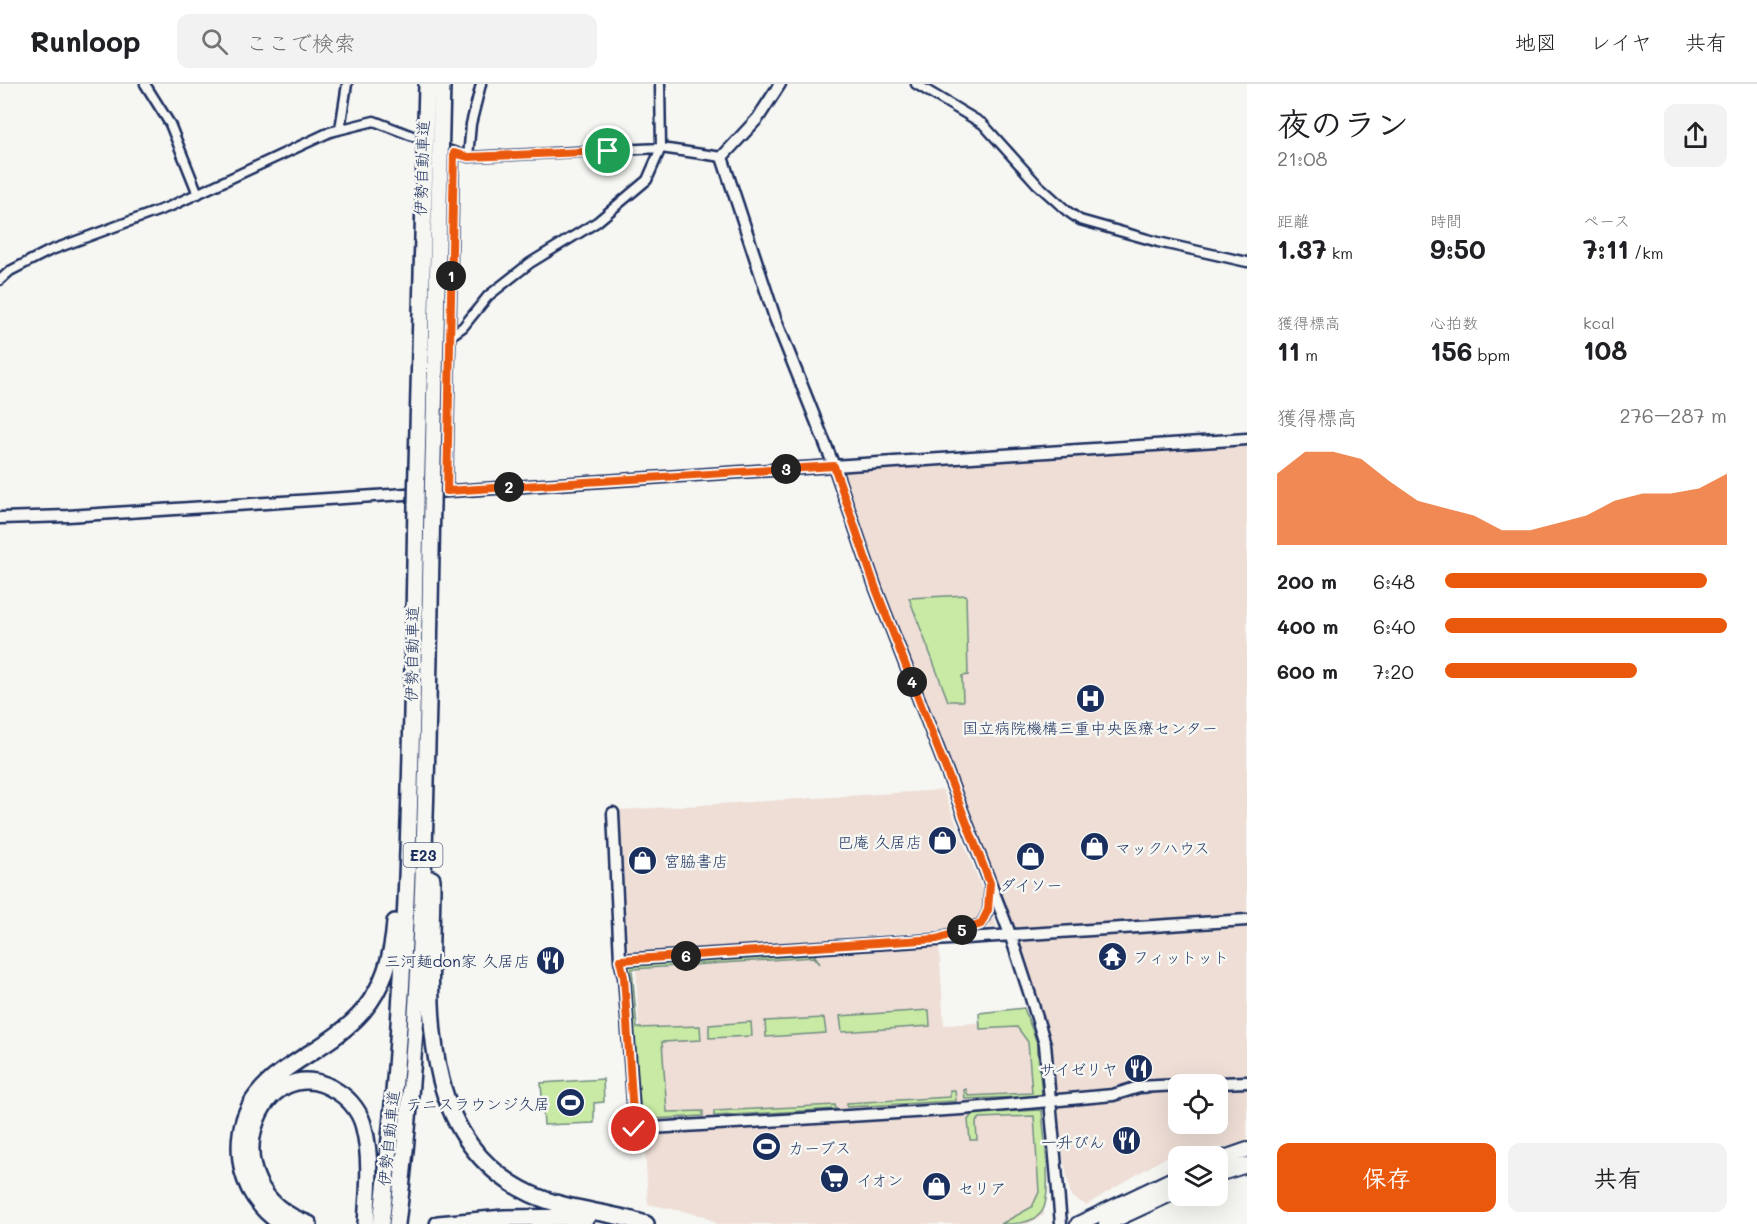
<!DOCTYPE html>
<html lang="ja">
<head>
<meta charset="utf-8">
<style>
	body { margin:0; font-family:Mali,"Klee One",sans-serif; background:#f2f2f2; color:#202124; height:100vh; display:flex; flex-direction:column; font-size:22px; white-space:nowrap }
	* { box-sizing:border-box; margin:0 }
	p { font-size:20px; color:#757577 }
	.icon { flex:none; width:33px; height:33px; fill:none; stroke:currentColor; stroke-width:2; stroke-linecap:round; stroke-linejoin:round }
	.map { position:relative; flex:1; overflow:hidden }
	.drawer { display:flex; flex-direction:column; background:#fff; width:510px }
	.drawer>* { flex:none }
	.tools { position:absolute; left:1168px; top:990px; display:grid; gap:12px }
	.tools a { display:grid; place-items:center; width:60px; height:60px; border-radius:12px; background:#fff; box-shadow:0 6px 24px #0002; font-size:30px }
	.pin { position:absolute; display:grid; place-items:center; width:51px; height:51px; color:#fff; margin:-26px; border:3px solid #fff; border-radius:50%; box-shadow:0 2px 6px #0007 }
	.km { position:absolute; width:30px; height:30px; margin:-15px; border-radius:50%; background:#222; color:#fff; font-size:16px; line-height:30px; text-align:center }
	.round { display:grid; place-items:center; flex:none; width:63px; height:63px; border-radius:12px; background:#f2f2f2 }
	.overview { display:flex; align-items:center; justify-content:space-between; height:102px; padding:0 30px }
	h1 { font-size:33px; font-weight:800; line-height:45px }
	.stats { display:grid; grid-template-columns:repeat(3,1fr); gap:9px; height:102px; padding:6px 30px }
	.stats div { display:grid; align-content:center }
	.stats b { font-size:26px; font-weight:800 }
	.stats small { font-size:16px; font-weight:400 }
	.stats p { font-size:16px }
	.chart { height:168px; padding:12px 30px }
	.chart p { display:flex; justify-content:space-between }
	.chart svg { width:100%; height:108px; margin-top:6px; fill:#ea580c; opacity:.7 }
	.primary-button { display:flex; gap:12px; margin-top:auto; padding:12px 30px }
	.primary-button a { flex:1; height:69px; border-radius:12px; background:#ea580c; color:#fff; font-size:24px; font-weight:800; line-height:69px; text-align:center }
	.primary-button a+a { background:#f2f2f2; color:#202124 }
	ul { padding:0 30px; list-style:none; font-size:20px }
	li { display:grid; grid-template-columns:96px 72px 1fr; align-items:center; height:45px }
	li i { height:15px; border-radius:8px; background:#ea580c }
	header { display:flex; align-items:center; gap:36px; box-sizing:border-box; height:84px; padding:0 30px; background:#fff; border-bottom:2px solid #e0e0e0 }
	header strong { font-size:28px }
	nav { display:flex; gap:33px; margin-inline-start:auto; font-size:21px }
	.search { width:420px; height:54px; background:#f2f2f2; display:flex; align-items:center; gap:15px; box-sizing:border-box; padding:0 21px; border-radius:12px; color:#757577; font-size:22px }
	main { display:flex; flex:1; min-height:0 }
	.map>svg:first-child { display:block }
	.built { fill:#eeded6; fill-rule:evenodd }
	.green { fill:#c8eaa4; stroke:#728c81; stroke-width:1.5 }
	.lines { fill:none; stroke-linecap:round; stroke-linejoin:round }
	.minor-casing { stroke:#1b2f5e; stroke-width:13 }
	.tertiary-casing { stroke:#1b2f5e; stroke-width:15 }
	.trunk-casing { stroke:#1b2f5e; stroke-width:18 }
	.motorway-casing { stroke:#1b2f5e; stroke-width:20 }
	.minor { stroke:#f6f6f2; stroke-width:8 }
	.tertiary { stroke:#f6f6f2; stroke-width:10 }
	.trunk { stroke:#f6f6f2; stroke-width:14 }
	.motorway { stroke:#f6f6f2; stroke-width:15 }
	.motorway-bridge-casing { stroke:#1b2f5e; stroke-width:20; stroke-linecap:butt }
	.motorway-bridge { stroke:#f6f6f2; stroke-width:15 }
	.route-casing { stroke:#fff; stroke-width:12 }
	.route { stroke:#ea580c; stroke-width:8 }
	.labels { text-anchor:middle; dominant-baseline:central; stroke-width:5; stroke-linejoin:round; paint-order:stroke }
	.shield { fill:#f6f6f2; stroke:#5d6b8a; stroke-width:1.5 }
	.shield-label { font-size:15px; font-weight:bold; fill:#1b2f5e }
	.street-label { font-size:16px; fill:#1b2f5e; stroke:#f6f6f2 }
	.poi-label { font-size:16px; fill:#1b2f5e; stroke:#f6f6f2; text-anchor:start }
</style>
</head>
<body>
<header>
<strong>Runloop</strong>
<div class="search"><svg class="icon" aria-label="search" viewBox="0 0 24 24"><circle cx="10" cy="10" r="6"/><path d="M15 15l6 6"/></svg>ここで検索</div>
<nav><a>地図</a><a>レイヤ</a><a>共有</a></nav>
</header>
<main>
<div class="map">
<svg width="1247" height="1140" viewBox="0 0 1247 1140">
	<rect width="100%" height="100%" fill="#f6f6f2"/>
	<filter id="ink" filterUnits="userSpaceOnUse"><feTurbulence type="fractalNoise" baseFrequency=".0167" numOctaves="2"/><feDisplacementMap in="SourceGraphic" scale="12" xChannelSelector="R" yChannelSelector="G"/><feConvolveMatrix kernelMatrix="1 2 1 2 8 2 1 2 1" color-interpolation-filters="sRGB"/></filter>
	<g filter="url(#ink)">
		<!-- built -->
		<path class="built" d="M1247,355V1059L1166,1073L1086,1121L1071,1112L1052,1017L1045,960L834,382ZM1179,1000H1218V1040H1179Z
			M943,706L997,843L628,869L620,726Z
			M939,863L944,941L1025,936L1029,947L1044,1131L1028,1140H717L705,1132L648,1120L636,884Z"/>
		<!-- green -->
		<path class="green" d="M966,511L968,591L962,592L963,617H948L909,514Z
			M809,865V871L814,870L820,880L814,873L632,885L637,944L700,942L701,956L662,958L667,1028L703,1027V1032L637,1036L625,878Z
			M1024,924L1037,959L1042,1012L965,1015L964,1006L966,1005L968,1012L1032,1009L1028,958L1017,943L980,945L979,929Z
			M929,926L930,942L842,948L840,932Z
			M824,934L826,949L766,953L765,937Z
			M751,938L752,952L709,954V941Z
			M603,995L604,1018L594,1019V1039L544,1041L541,999Z
			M950,1006H955L956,1017L847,1023V1019L950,1013Z
			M835,1021L836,1025L714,1032V1027Z
			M1042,1026C1043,1047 1054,1113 1041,1129C1031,1140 1014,1140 1001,1140L1032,1123L1039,1108L1034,1032L980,1034L976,1038L977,1056H970L968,1036L973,1029Z"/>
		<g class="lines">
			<defs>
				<path id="minor" d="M145,0L170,40L198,110
					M916,0L983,40L1037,100L1067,127L1080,136L1158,158L1247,178
					M340,45L347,0
					M440,63L468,73L661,64L722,73
					M468,73L471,40L481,0
					M0,196L10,187L49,167L171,122L330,48L374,37L428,58
					M449,253L463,243L488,212L530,179L597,138L647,96L661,64L660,0
					M447,407L454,69
					M943,853L981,840L988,827L990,802"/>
				<path id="tertiary" d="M780,0L758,34L722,73L775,234L834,382L876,505L1010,850L1030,911L1045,960L1061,1140
					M0,434L68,432L1247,355
					M613,729L620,876L624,893L635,1045L962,1025L1113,1011L1139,1003L1179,1001
					M620,876L1247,836
					M1193,1000L1247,998"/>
				<path id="trunk" d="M1218,1076L1247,1066
					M1218,1090L1247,1081
					M1078,1140L1179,1092
					M1106,1140L1179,1106"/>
				<path id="motorway" d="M432,795C432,906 410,1053 531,1110C568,1127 608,1127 646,1140
					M282,1140C260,1126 244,1103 241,1077C230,988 318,980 363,927C384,902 393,869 395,838
					M309,1140C202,1104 262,956 338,1008C351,1016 361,1030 364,1044C372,1076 368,1108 366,1140
					M381,1140C409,901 412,660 416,420
					M397,1140C426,901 427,660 432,419
					M438,1140L504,1134L587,1133"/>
			</defs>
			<!-- minor casing -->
			<use href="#minor" class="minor-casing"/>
			<!-- tertiary casing -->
			<use href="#tertiary" class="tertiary-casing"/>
			<!-- trunk casing -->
			<use href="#trunk" class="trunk-casing"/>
			<!-- motorway casing -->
			<use href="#motorway" class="motorway-casing"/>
			<!-- minor -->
			<use href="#minor" class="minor"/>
			<!-- tertiary -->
			<use href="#tertiary" class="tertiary"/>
			<!-- trunk -->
			<use href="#trunk" class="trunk"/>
			<!-- motorway -->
			<use href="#motorway" class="motorway"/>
			<defs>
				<path id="motorway-bridge" d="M432,419L442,0
					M416,420L427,0"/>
			</defs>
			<!-- motorway-bridge casing -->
			<use href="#motorway-bridge" class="motorway-bridge-casing"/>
			<!-- motorway-bridge -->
			<use href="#motorway-bridge" class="motorway-bridge"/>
		</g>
	</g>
	<g class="lines" filter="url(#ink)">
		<defs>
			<path id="route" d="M608,67L468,73L454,69L447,407L834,382L876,505L990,799L988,826L981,840L937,855L620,876L624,893L634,1045"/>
		</defs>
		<!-- route casing -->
		<use href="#route" class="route-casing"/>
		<!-- route -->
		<use href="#route" class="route"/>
	</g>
	<!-- icons -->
	<defs>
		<symbol id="hospital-disc" viewBox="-11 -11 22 22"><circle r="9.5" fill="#1b2f5e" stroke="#f6f6f2"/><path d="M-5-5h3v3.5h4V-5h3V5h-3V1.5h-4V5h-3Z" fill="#fff"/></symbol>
		<symbol id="shop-disc" viewBox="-11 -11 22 22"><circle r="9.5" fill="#1b2f5e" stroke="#f6f6f2"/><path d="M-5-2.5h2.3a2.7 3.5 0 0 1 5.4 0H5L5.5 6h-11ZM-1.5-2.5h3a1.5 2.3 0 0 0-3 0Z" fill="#fff"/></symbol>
		<symbol id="temple-disc" viewBox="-11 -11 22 22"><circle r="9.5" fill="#1b2f5e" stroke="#f6f6f2"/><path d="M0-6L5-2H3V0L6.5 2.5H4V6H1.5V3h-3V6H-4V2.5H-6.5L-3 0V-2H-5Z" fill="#fff"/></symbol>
		<symbol id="restaurant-disc" viewBox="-11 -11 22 22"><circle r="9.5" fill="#1b2f5e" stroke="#f6f6f2"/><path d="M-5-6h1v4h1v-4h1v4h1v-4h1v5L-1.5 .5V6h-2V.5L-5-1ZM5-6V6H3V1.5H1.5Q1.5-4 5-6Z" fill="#fff"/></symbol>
		<symbol id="stadium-disc" viewBox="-11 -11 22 22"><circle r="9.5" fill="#1b2f5e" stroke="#f6f6f2"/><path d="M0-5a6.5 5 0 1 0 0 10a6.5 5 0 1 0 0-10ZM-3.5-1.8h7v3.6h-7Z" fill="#fff"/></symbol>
		<symbol id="supermarket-disc" viewBox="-11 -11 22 22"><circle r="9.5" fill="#1b2f5e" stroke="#f6f6f2"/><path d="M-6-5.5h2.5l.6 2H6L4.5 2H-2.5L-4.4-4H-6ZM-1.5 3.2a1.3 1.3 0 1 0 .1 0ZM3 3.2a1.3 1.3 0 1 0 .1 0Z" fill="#fff"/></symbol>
	</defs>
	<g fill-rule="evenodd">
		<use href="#hospital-disc" x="1074" y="598" width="33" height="33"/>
		<use href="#shop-disc" x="926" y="740" width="33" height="33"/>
		<use href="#shop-disc" x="1078" y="746" width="33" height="33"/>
		<use href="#shop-disc" x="1014" y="756" width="33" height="33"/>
		<use href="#shop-disc" x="626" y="760" width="33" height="33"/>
		<use href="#temple-disc" x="1096" y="856" width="33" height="33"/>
		<use href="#restaurant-disc" x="534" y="860" width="33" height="33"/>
		<use href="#restaurant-disc" x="1122" y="968" width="33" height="33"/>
		<use href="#stadium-disc" x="554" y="1002" width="33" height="33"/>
		<use href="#restaurant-disc" x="1110" y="1040" width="33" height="33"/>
		<use href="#stadium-disc" x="750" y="1046" width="33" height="33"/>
		<use href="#supermarket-disc" x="818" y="1078" width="33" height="33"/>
		<use href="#shop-disc" x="920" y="1086" width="33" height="33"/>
	</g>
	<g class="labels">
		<!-- shield labels -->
		<rect class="shield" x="403.5" y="759" width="39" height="24" rx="4.5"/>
		<g class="shield-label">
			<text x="423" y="771">E23</text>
		</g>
		<!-- street labels -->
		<g class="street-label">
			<text transform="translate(421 84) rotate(-88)">伊勢自動車道</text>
			<text transform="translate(411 570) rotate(-89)">伊勢自動車道</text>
			<text transform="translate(388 1054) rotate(-84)">伊勢自動車道</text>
		</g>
		<!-- poi labels -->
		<g class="poi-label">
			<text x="1090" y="643" text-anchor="middle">国立病院機構三重中央医療センター</text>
			<text x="922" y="757" text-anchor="end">巴庵 久居店</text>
			<text x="1115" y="763">マックハウス</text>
			<text x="664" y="776">宮脇書店</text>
			<text x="1031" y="800" text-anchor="middle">ダイソー</text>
			<text x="1133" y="872">フィットット</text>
			<text x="530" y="876" text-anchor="end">三河麺don家 久居店</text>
			<text x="1118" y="984" text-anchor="end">サイゼリヤ</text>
			<text x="550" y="1019" text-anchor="end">テニスラウンジ久居</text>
			<text x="1105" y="1057" text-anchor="end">一升びん</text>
			<text x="788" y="1063">カーブス</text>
			<text x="856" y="1095">イオン</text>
			<text x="958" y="1103">セリア</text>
		</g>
	</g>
</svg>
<div class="tools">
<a><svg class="icon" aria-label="locate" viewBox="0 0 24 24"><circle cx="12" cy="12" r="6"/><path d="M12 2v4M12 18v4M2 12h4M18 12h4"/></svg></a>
<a><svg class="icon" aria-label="layers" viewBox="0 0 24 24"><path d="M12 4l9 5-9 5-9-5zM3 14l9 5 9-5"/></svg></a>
</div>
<div class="pin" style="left:608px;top:67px;background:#1e9e55"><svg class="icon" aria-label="arrive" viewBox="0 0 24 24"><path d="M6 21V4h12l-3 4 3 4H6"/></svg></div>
<div class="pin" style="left:634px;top:1045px;background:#d93025"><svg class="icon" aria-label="check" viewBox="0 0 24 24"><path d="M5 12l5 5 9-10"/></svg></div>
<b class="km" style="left:451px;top:192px">1</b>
<b class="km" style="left:509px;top:403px">2</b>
<b class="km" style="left:786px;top:385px">3</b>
<b class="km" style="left:912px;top:598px">4</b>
<b class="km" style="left:962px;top:846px">5</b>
<b class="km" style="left:686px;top:872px">6</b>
</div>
<section class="drawer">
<div class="overview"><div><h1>夜のラン</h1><p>21:08</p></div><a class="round"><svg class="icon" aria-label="share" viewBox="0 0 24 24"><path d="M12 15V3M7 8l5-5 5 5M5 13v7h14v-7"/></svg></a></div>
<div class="stats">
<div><p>距離</p><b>1.37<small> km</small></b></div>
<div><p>時間</p><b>9:50</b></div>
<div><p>ペース</p><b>7:11<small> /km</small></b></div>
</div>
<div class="stats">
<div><p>獲得標高</p><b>11<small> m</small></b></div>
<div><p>心拍数</p><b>156<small> bpm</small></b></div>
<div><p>kcal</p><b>108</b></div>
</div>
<div class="chart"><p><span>獲得標高</span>276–287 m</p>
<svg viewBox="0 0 160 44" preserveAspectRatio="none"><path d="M0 44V15L10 6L20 6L30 9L40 18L50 26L60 29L70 32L80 38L90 38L100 35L110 32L120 26L130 23L140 23L150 21L160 15V44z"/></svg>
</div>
<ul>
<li><b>200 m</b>6:48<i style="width:93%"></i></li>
<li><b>400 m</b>6:40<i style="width:100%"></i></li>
<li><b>600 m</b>7:20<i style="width:68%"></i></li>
</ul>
<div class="primary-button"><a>保存</a><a>共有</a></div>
</section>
</main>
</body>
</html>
